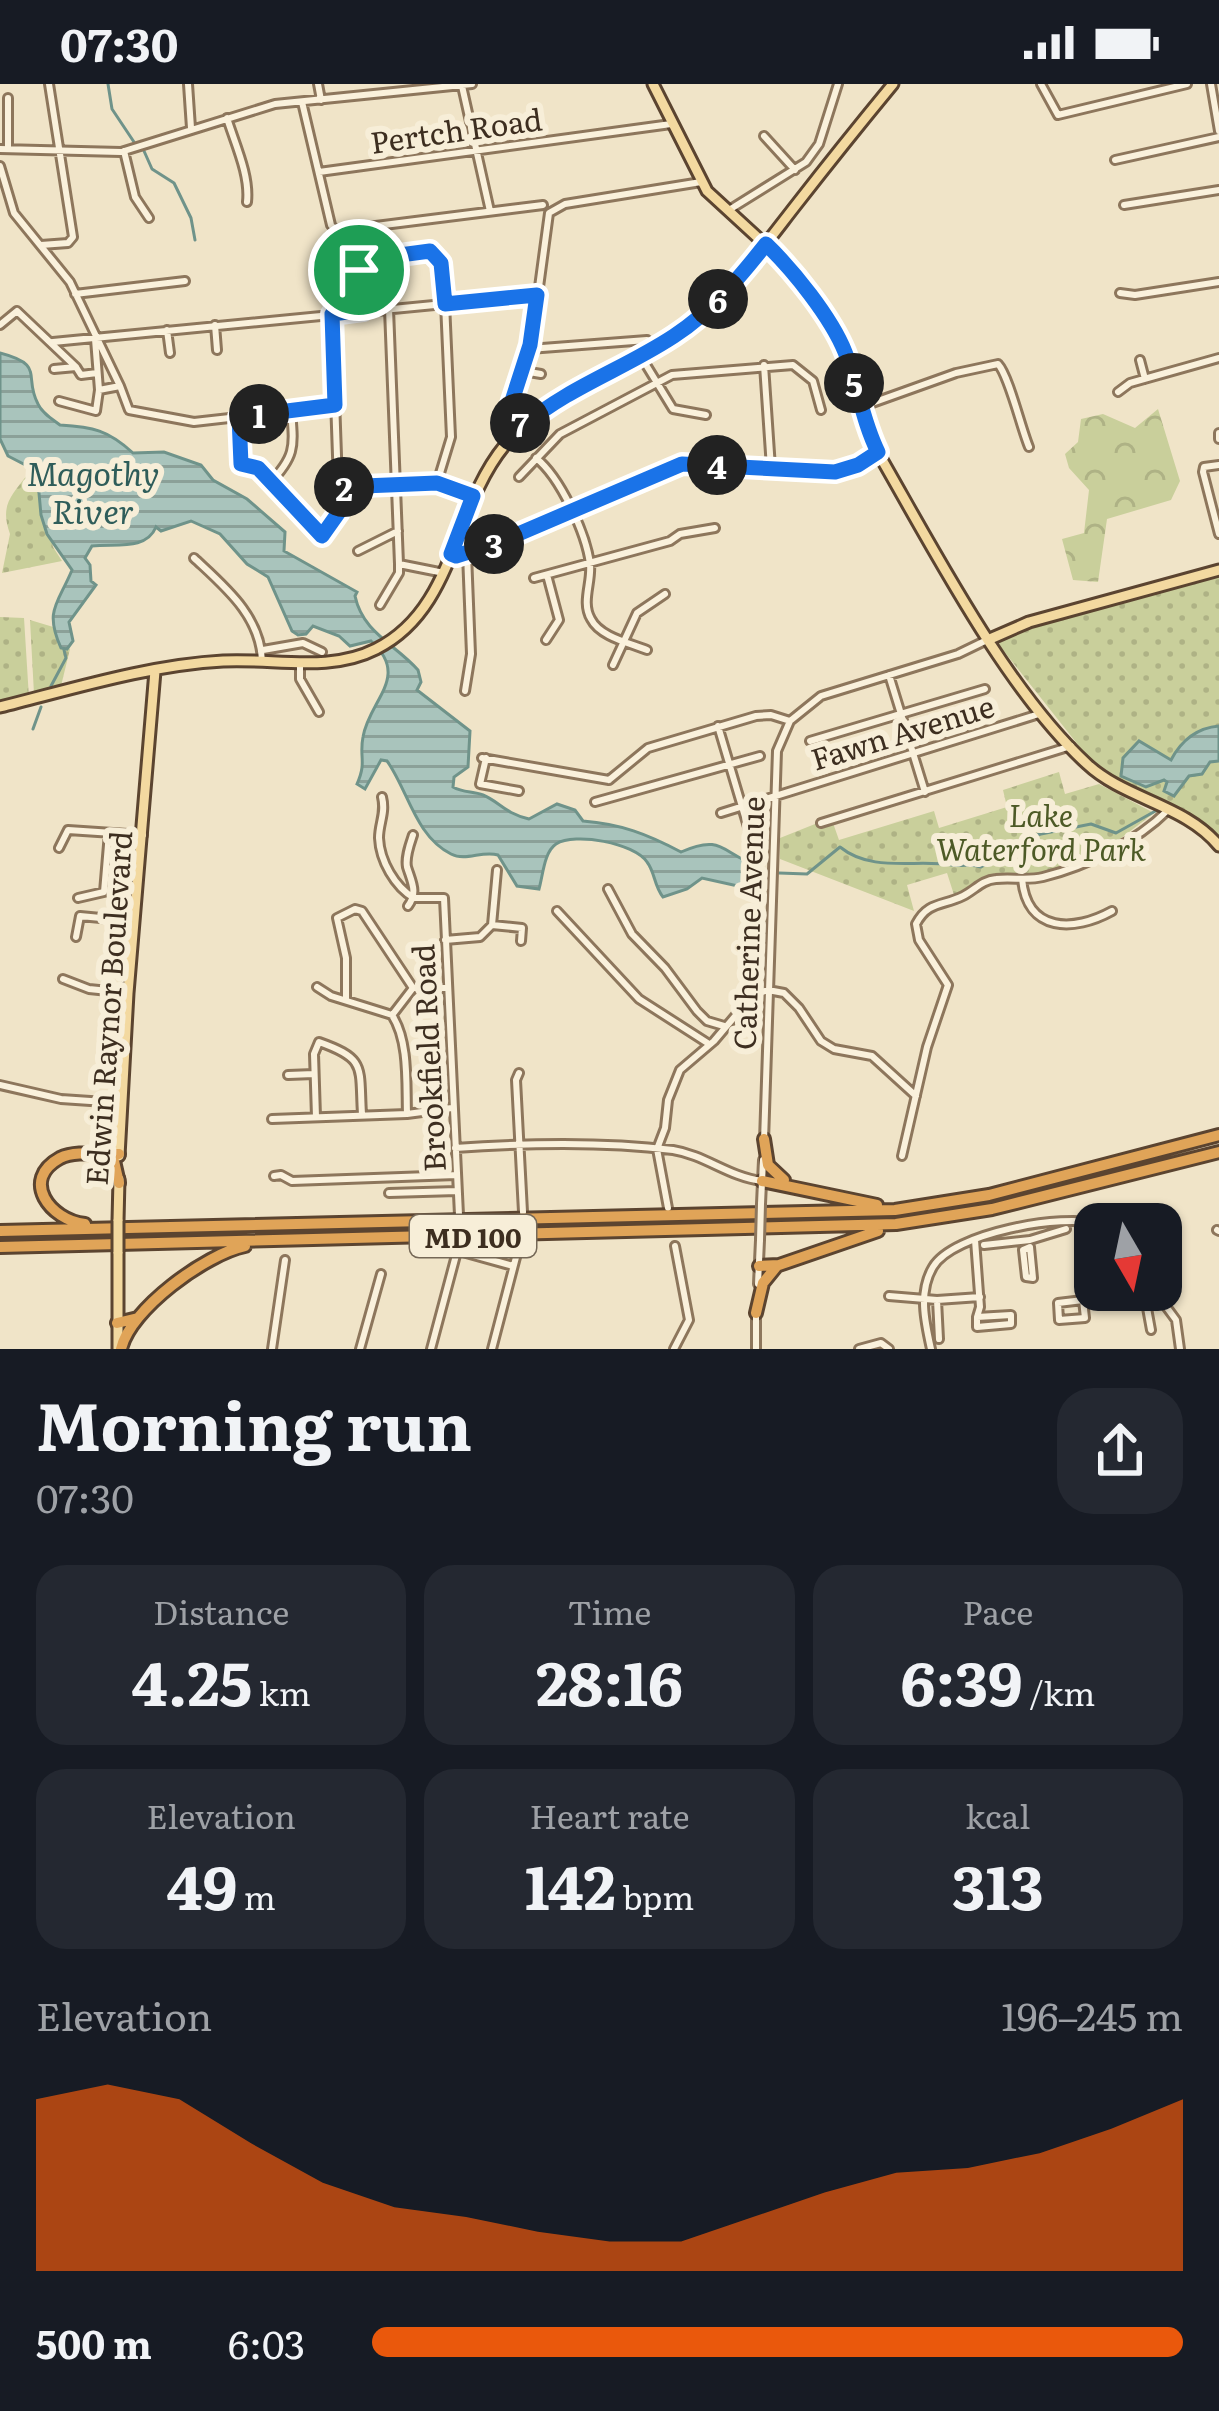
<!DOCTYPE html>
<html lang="en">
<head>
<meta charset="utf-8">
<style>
	body { margin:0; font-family:Literata,serif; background:#242831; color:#f1f3f6; height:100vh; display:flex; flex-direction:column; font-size:45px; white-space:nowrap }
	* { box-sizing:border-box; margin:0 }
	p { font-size:39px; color:#9ea1a6 }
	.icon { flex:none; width:66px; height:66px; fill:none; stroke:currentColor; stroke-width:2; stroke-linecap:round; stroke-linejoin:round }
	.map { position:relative; height:1265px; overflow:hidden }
	.panel { display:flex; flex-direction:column; background:#171b24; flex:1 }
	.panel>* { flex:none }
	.needle { width:78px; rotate:171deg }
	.tools { position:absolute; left:1074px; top:1119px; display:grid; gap:24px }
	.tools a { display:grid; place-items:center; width:108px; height:108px; border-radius:24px; background:#171b24; box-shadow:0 3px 9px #0004; font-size:60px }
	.pin { position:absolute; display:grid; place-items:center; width:102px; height:102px; color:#fff; margin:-51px; border:6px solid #fff; border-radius:50%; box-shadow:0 3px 12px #0007 }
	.km { position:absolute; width:60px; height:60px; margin:-30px; border-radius:50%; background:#222; color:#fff; font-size:33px; line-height:60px; text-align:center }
	.round { display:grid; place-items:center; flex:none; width:126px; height:126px; border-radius:36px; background:#242831 }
	.overview { display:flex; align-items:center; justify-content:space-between; height:204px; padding:0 36px }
	h1 { font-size:66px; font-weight:700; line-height:90px }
	.figures { display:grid; grid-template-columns:repeat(3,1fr); gap:18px; height:204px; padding:12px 36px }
	.figures div { display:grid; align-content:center; border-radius:30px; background:#242831; text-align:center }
	.figures b { font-size:60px; font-weight:700 }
	.figures small { font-size:33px; font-weight:400 }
	.figures p { font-size:33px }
	.chart { height:336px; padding:24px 36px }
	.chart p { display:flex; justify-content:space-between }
	.chart svg { width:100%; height:216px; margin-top:12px; fill:#ea580c; opacity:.7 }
	ul { padding:0 36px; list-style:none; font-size:39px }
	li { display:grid; grid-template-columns:192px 144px 1fr; align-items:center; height:90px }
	li i { height:30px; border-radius:15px; background:#ea580c }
	.status { display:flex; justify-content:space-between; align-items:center; height:84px; padding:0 60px; background:#171b24; direction:ltr }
	.status svg { height:33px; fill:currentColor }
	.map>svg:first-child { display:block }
	.green { fill:url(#green-dots) }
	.forest { fill:url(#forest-crowns) }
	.water { fill:url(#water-rules); stroke:#6f938a; stroke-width:3 }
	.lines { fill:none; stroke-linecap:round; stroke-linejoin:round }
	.stream { stroke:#6f938a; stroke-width:3 }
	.minor-casing { stroke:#8d765c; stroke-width:12 }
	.major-casing { stroke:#5b4430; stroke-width:15 }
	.highway-casing { stroke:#5b4430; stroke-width:16 }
	.minor { stroke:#faf1dc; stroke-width:6 }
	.major { stroke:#f3d9a0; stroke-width:9 }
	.highway { stroke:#e0a458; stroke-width:10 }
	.minor-bridge-casing { stroke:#8d765c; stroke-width:12; stroke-linecap:butt }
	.major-bridge-casing { stroke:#5b4430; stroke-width:15; stroke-linecap:butt }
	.minor-bridge { stroke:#faf1dc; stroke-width:6 }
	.major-bridge { stroke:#f3d9a0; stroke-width:9 }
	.route-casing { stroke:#fff; stroke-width:24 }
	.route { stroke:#1a73e8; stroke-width:15 }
	.labels { text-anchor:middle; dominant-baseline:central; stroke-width:12; stroke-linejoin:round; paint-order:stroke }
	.shield { fill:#f7eed8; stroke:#756857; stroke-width:3 }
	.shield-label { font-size:27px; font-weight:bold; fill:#3d2e20 }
	.street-label { font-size:30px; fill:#3d2e20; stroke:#f7eed8 }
	.park-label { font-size:30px; font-style:italic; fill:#4d5a26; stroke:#f7eed8 }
	.water-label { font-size:33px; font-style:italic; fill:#2f5d5a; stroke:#f7eed8 }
</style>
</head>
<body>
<div class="status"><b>07:30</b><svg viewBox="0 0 49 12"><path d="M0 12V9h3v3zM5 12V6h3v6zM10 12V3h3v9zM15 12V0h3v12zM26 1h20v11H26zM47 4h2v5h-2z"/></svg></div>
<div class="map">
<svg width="1219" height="1265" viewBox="0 0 1219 1265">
	<defs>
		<pattern id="green-dots" width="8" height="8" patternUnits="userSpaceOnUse" patternTransform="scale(3)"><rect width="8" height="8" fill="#c9cf9b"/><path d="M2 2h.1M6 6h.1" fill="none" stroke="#aeb285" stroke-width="1.8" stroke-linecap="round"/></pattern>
		<pattern id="forest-crowns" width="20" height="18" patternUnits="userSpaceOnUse" patternTransform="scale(3)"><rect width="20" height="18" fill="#c9cf9b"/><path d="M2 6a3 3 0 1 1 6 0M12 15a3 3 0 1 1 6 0" fill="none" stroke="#aeb285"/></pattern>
		<pattern id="water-rules" width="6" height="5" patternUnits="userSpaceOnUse" patternTransform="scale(3)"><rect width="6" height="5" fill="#a9c4bc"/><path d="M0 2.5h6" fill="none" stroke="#8ba098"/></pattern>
	</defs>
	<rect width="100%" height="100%" fill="#f0e4c8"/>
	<!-- green -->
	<path class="green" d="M28,390L38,391L53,463L62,477L2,489L10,450C0,422 10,413 28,390Z
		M1219,489V753L1094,681L999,561L1001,554L1037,539Z
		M0,533L24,534L29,614L0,626Z
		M30,536L60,545L59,557L70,565L61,602L34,610Z
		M1059,688L1065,710L1099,700L1154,729L1103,768L1045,790L987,791L955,814L947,789L907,801L914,827L780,775V754L815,740L833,739L839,756L934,727L939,744L1007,723L1003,706Z"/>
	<!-- forest -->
	<path class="forest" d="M1158,325L1180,397L1171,416L1107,435L1098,498L1073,496L1062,455L1084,449L1089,406L1069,384L1065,370L1078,358L1081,335L1103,330L1135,344Z"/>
	<!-- water -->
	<path class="water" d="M0,269C46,281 23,292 38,320C42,329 52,335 60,341C93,343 108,346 133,369L164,368L201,381L213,396L247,415L285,448L284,467L357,508L355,512C363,549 395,560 418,586L421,598L417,606L470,647L468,683L454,693L453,703C463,709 473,707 483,711C500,718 504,729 529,735L557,720L575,726L583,737C621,740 647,750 681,768C726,748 722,773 759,781L747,804L702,794L687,805L663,813C654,802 655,788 647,778C634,759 575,748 556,760C544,768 543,791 539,805L517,802L498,771C482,766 466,778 451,770C415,752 408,706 387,677L381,676L365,705L357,700C367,678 359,673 363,653C369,616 411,593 371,557L350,562L339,552L313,542L306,550L298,551L292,547L268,493L247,480L220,450L191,437L161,447L156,443C146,467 115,459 92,462L85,474L90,481L91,497L96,501L69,538L73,557L67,565L61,564C44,526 58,520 72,486L47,450L41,431L37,387L8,372L0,355Z
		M1219,642V677L1210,678L1202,690L1189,692L1174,712L1164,707L1167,698L1164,696L1146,703L1121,692L1123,674L1139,657L1171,676C1181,657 1196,644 1219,642Z"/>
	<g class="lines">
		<!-- stream -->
		<path class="stream" d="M108,0L112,25L134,58
			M144,67L152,85L174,99L191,134L195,156
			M51,602L66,574L64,566
			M33,645L41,623
			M758,789L767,787
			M779,789L807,790L840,763C872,789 916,775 952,781C964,783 970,779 981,783L1036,751L1091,740L1116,749L1159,725"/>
		<defs>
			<path id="minor" d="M188,0L191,44
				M318,0L321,16
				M1041,0L1058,31L1187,0
				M1211,0L1219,47
				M462,2L490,127
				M8,14V64
				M302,18L331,141L336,147L543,121
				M227,34C235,60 250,91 247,118
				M764,52L795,86
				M0,65L121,68L275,20L472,0
				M124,67L135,113L149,134
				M1115,76L1219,53
				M0,82L14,129L70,198L120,302
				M319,88L671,40
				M1124,121L1219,106
				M729,126L806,78L819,60L838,0
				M41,161L68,159L73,153L49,0
				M1120,209L1135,211L1219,198
				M75,210L185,197
				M389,225L399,480
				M363,226L359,194L364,179L430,167L437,172L445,219L451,353L437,399
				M0,241L17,227L76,283
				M215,241L217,266
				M167,246L170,269
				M53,258L537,211
				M529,265L647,256
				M640,271L673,325L706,331
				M1140,276L1145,295
				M764,281L771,384
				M54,285L76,283L81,291L97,289
				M523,287L541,290
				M99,306L120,302L129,326L194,338L334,322
				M1118,308L1130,299L1219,274
				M59,317L96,327L99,306L95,255
				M861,323L956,289L998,280C1009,292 1021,344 1029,363
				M239,333L241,380L258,384L269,400L322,451L339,428L332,230
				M523,342L511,320L532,255L549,129L565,120L701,98
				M1219,349V355
				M536,374C560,393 586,449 590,480C592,499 581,518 591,535C600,553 630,559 647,566
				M1219,381L1204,383L1203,388L1219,450
				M519,393L560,350L672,291L793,281L813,297L821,326
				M269,400C296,372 294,363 291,326
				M339,403L437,399L473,413
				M358,467L398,447
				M451,470H467L497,459L682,380L835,388L858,381L877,367
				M194,474C225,503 261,532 262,578
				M534,494L670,457L680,450L715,444
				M380,521L399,489V480L444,489
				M546,556L559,536L547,491
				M263,566L303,559L322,568
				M300,578V595L319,628
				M613,581L637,529L665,510
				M889,591L925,708
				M465,607L471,570L467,470
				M718,642L751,753
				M810,657L985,605
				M482,674L609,696
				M486,674L480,700L519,707
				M609,696L648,664L756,632L771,631L790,637
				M382,713C386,729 379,739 379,754C380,777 395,803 414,814
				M595,718L760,672
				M721,729L1039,630
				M821,739L1071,662
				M59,764L68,746L143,751
				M1022,795C1027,849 1074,848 1112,827
				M608,805L632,850L665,884L697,927L707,937L724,942
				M78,814L104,808L109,749
				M414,814H444L459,1131
				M408,822C418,808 412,799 407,783C405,773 410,760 413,751
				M557,827L639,915L709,960
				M492,841L497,786
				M76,853L80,832L132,837
				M445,856L480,853L492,841L522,844L521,857
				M63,895L89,905L128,909
				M317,903L331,912L392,931C409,957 406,999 407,1030
				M346,915V874L337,834L355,825L362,827L413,904H447
				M393,930L413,904
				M519,989L516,996L523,1128
				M288,991L314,990
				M0,1001L61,1015L120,1019
				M316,1033L314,970L319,958C367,975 359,983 362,1030
				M272,1035L407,1030L452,1024
				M764,1057L777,667L790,637L821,612L958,570L989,555
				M455,1064C527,1059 601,1057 673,1066C705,1071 729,1093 762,1097
				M902,1072L927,963L948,901L919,856L916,840C928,817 943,822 963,812C975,806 982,796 996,795C1012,793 1027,797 1043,793C1087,782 1136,758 1168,726
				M274,1092L281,1091L292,1097L456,1091
				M389,1109L457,1107
				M761,1120L763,1076
				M668,1124L657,1065L665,1044L668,1016L680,986L714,957L753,911L768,906L784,909L799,924L821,957L834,965L872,972L916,1012
				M1087,1138L1095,1212
				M1217,1146L1219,1147
				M975,1156L980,1223L977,1233
				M984,1161L1030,1156L1066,1145
				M1030,1163L1033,1194L1026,1193L1023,1166Z
				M459,1167L513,1182
				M758,1200L760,1156
				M1154,1206L1176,1236L1180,1265
				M889,1212L937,1216L980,1213
				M1094,1212L1134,1209L1145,1213L1153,1206
				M1145,1213L1151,1246
				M937,1216L939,1255
				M1083,1216L1085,1234L1059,1236L1058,1219Z
				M1011,1231V1240L977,1243V1233Z
				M272,1265L285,1176
				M360,1265L381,1190
				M431,1265L459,1160
				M492,1265L520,1158
				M674,1265L689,1236L675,1162
				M756,1265V1231
				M859,1265L881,1259L889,1265
				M931,1265C925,1238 918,1208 933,1183C953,1149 1063,1129 1099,1140"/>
			<path id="major" d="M653,0L707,107L781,175L834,247L844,265L867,346L877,367C933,464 1006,606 1087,680C1124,715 1186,721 1219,762
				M990,555L1029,538L1219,486
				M0,623C72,605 149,581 223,577C274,574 329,589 376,565C456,525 452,425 505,361C555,300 634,285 694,237C734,204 764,162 796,121C828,80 860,40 893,0
				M119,1072L128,909L155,587
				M118,1137L119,1095
				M118,1168V1265"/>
			<path id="highway" d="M764,1055L768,1081L784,1096
				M106,1072L114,1077L119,1099
				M762,1097L877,1121
				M85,1140C50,1136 20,1096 60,1074C76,1066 102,1071 119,1070
				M0,1147L895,1126L989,1111L1219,1051
				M0,1163L896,1140L992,1125L1219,1068
				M759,1182L779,1181L878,1147
				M756,1229L763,1199L776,1183
				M117,1239L138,1234
				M121,1265C130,1225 206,1170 245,1162"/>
		</defs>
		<!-- minor casing -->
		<use href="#minor" class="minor-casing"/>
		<!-- major casing -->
		<use href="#major" class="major-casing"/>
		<!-- highway casing -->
		<use href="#highway" class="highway-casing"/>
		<!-- minor -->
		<use href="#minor" class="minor"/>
		<!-- major -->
		<use href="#major" class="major"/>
		<!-- highway -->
		<use href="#highway" class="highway"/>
		<defs>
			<path id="minor-bridge" d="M760,1156L761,1120"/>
			<path id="major-bridge" d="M118,1137V1168"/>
		</defs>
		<!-- minor-bridge casing -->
		<use href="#minor-bridge" class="minor-bridge-casing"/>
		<!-- major-bridge casing -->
		<use href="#major-bridge" class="major-bridge-casing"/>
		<!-- minor-bridge -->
		<use href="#minor-bridge" class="minor-bridge"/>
		<!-- major-bridge -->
		<use href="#major-bridge" class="major-bridge"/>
	</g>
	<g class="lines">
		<defs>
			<path id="route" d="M766,160C793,186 831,233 845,268C858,301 862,336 878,368L858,381L835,388L682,380L497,459L456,472L451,470L473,412L437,399L339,403V428L322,452L258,384L241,380L239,333L335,321L332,230L363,226L359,186L370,175L430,167L441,179L445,220L537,211L530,261L511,320L523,342C569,303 624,285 674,252C711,228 739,194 766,160Z"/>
		</defs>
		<!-- route casing -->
		<use href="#route" class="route-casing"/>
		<!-- route -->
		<use href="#route" class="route"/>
	</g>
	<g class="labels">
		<!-- shield labels -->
		<rect class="shield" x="410" y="1131" width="126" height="42" rx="9"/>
		<g class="shield-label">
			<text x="473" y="1152">MD 100</text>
		</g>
		<!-- street labels -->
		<g class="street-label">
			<text transform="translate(456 45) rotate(-8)">Pertch Road</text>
			<text transform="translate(902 647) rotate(-17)">Fawn Avenue</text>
			<text transform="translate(747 839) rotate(-88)">Catherine Avenue</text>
			<text transform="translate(107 924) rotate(-86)">Edwin Raynor Boulevard</text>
			<text transform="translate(427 974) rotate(-93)">Brookfield Road</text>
		</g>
		<!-- park labels -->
		<g class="park-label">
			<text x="1041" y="730">Lake<tspan x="1041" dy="34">Waterford Park</tspan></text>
		</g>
		<!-- water labels -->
		<g class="water-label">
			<text x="93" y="387">Magothy<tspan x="93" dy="38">River</tspan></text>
		</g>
	</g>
</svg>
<div class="tools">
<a><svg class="needle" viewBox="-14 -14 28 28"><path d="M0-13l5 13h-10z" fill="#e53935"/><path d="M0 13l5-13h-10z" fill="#9ea1a6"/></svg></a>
</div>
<div class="pin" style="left:359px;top:186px;background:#1e9e55"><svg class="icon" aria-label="arrive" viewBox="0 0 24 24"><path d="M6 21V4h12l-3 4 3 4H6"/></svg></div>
<b class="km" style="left:259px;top:330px">1</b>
<b class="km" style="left:344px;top:403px">2</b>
<b class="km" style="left:494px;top:460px">3</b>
<b class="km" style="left:717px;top:381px">4</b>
<b class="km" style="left:854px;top:299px">5</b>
<b class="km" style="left:718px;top:215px">6</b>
<b class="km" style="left:520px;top:339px">7</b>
</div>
<section class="panel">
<div class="overview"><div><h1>Morning run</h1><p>07:30</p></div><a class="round"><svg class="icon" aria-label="share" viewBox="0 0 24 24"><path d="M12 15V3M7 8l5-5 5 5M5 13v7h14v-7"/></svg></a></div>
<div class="figures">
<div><p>Distance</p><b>4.25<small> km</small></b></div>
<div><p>Time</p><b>28:16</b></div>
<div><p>Pace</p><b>6:39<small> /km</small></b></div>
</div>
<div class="figures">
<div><p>Elevation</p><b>49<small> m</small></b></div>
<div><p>Heart rate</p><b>142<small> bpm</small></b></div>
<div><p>kcal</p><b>313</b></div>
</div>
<div class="chart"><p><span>Elevation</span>196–245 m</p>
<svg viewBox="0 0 160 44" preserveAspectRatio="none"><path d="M0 44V9L10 6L20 9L30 18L40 26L50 31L60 33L70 36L80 38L90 38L100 33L110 28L120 24L130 23L140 20L150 15L160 9V44z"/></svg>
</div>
<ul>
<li><b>500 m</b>6:03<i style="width:100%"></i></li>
</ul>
</section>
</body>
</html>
